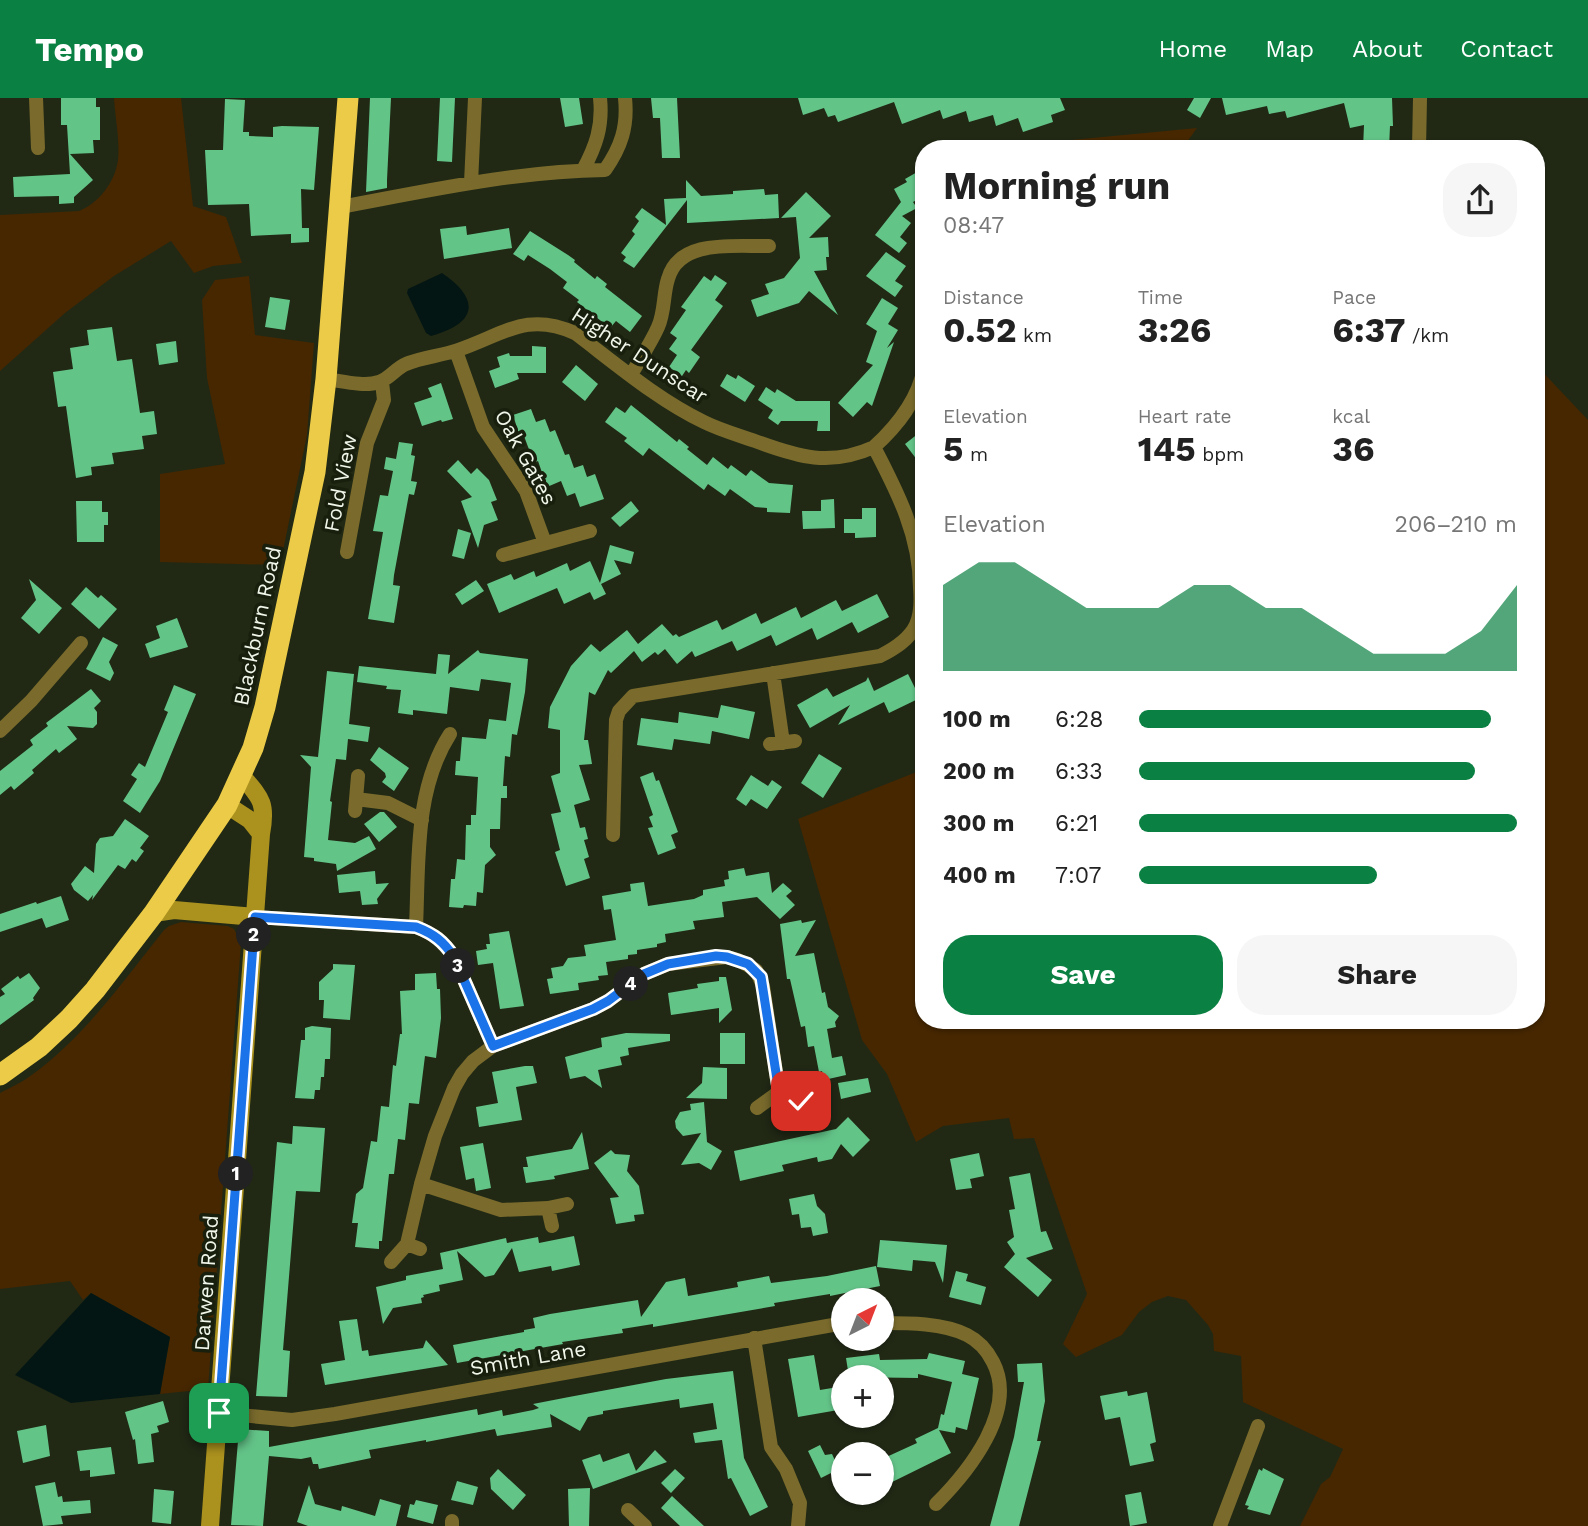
<!DOCTYPE html>
<html lang="en">
<head>
<meta charset="utf-8">
<style>
	body { margin:0; font-family:"Work Sans",sans-serif; background:#f6f6f6; color:#222; height:100vh; display:flex; flex-direction:column; font-size:26px; white-space:nowrap }
	* { box-sizing:border-box; margin:0 }
	p { font-size:23px; color:#767676 }
	.icon { flex:none; width:38px; height:38px; fill:none; stroke:currentColor; stroke-width:2; stroke-linecap:round; stroke-linejoin:round }
	.map { position:relative; flex:1; overflow:hidden }
	.details { position:absolute; left:915px; top:42px; width:630px; height:889px; display:flex; flex-direction:column; background:#fff; border-radius:28px; box-shadow:0 2px 5px #0004 }
	.details>* { flex:none }
	.needle { width:46px; rotate:42deg }
	.tools { position:absolute; left:831px; top:1190px; display:grid; gap:14px }
	.tools a { display:grid; place-items:center; width:63px; height:63px; border-radius:50%; background:#fff; box-shadow:0 2px 5px #0004; font-size:35px }
	.pin { position:absolute; display:grid; place-items:center; width:60px; height:60px; color:#fff; margin:-30px; border-radius:14px; box-shadow:0 4px 10px #0006 }
	.km { position:absolute; width:35px; height:35px; margin:-18px; border-radius:50%; background:#222; color:#fff; font-size:19px; line-height:35px; text-align:center }
	.round { display:grid; place-items:center; flex:none; width:74px; height:74px; border-radius:28px; background:#f6f6f6 }
	.headline { display:flex; align-items:center; justify-content:space-between; height:119px; padding:0 28px }
	h1 { font-size:38px; font-weight:700; line-height:52px }
	.metrics { display:grid; grid-template-columns:repeat(3,1fr); gap:10px; height:119px; padding:7px 28px }
	.metrics div { display:grid; align-content:center }
	.metrics b { font-size:35px; font-weight:700 }
	.metrics small { font-size:19px; font-weight:400 }
	.metrics p { font-size:19px }
	.chart { height:196px; padding:14px 28px }
	.chart p { display:flex; justify-content:space-between }
	.chart svg { width:100%; height:126px; margin-top:7px; fill:#0b8043; opacity:.7 }
	.cta { display:flex; gap:14px; margin-top:auto; padding:14px 28px }
	.cta a { flex:1; height:80px; border-radius:28px; background:#0b8043; color:#fff; font-size:28px; font-weight:700; line-height:80px; text-align:center }
	.cta a+a { background:#f6f6f6; color:#222 }
	ul { padding:0 28px; list-style:none; font-size:23px }
	li { display:grid; grid-template-columns:112px 84px 1fr; align-items:center; height:52px }
	li i { height:18px; border-radius:9px; background:#0b8043 }
	header { display:flex; align-items:center; gap:42px; box-sizing:border-box; height:98px; padding:0 35px; background:#0b8043; color:#fff }
	header strong { font-size:33px }
	nav { display:flex; gap:38px; margin-inline-start:auto; font-size:24px }
	.map>svg:first-child { display:block }
	.green { fill:#462700 }
	.water { fill:#041613 }
	.building { fill:#63c488 }
	.lines { fill:none; stroke-linecap:round; stroke-linejoin:round }
	.street { stroke:#7a6b2c; stroke-width:14 }
	.secondary { stroke:#ab911e; stroke-width:18 }
	.highway { stroke:#ebcb47; stroke-width:21 }
	.route-casing { stroke:#fff; stroke-width:14 }
	.route { stroke:#1a73e8; stroke-width:9 }
	.labels { text-anchor:middle; dominant-baseline:central; stroke-width:7; stroke-linejoin:round; paint-order:stroke }
	.street-label { font-size:21px; fill:#f1f6ea; stroke:#181f0c }
</style>
</head>
<body>
<header>
<strong>Tempo</strong>
<nav><a>Home</a><a>Map</a><a>About</a><a>Contact</a></nav>
</header>
<div class="map">
<svg width="1588" height="1428" viewBox="0 0 1588 1428">
	<rect width="100%" height="100%" fill="#212915"/>
	<!-- green -->
	<path class="green" d="M114,0H181L193,108L226,119L242,165L213,168L194,175L171,143L114,178L65,215L0,273V117L79,113C99,105 115,84 118,62C120,42 115,19 114,0Z
		M1197,30L1182,51H1009L1008,48Z
		M249,178L255,237L314,245L307,337L280,467L160,464V376L225,366L207,280L202,202L215,182Z
		M1537,268L1588,322V1428H1300L1321,1386L1330,1379L1343,1351L1243,1304L1241,1258L1214,1253L1213,1236L1208,1227L1186,1202L1168,1198L1152,1204L1139,1214L1122,1237L1076,1259L1063,1246L1087,1196L1034,1040L1014,1041L1009,1020L943,1028L916,1044L887,976L862,942L798,721L924,671V922H1536Z
		M181,824L228,828L234,831L241,845L208,1291L160,1296L170,1239L91,1195L83,1202L70,1183L0,1191V995C11,989 23,984 33,976C85,938 124,882 164,832L169,828Z"/>
	<!-- water -->
	<path class="water" d="M442,175C482,202 476,226 431,238L426,235L407,195L408,191Z
		M91,1195L170,1239L160,1296L71,1305L15,1277Z"/>
	<!-- building -->
	<path class="building" d="M61,0H96V9H100V42H93L94,55L70,56L93,82L74,99V105L59,106V98L14,99L13,79L70,76L67,27H61Z
		M370,0H391L387,82V90L366,94Z
		M440,0H455L452,64L437,63Z
		M560,0H579L583,26L565,29Z
		M651,0H677L680,60H662L660,20H653Z
		M798,0H1060L1065,12L1051,17L1053,24L1023,34L1018,20L996,28L993,17L969,24L966,13L943,21L940,12L902,26L894,4L838,24L835,17L828,19L824,10L803,17Z
		M1194,0H1211L1200,20L1187,12Z
		M1222,0H1392L1393,28H1390L1389,51H1363L1364,27L1350,30L1344,5L1287,20L1285,13L1269,16L1267,8L1226,17Z
		M225,1L245,2L243,34H249V38L273,39V29L282,28L319,29L314,92L301,91L302,130H309V144L291,145V136L251,138L249,106L208,107L205,52H223Z
		M919,73L924,82V98L913,104L917,110L902,118L911,125L900,139L907,145L899,155L875,137L901,104L894,91L907,84L905,81Z
		M686,82L701,98L733,96V93L764,91L765,97L778,96L779,120L687,125V102L634,170L623,163L626,159L621,155L635,136L632,133L639,123L635,119L642,110L666,127L664,101L686,100Z
		M806,94L831,118L809,140L828,139L829,159H826L827,172L814,173L838,217L809,193L799,205L757,219L751,202L769,196L765,186L784,180L800,160L796,119L781,120Z
		M466,128L467,137L509,130L512,150L444,161L440,131Z
		M530,133L568,157L575,162L574,164L595,181L597,178L607,186L605,189L642,218L630,234L616,223L610,230L577,204L579,202L563,190L567,184L550,171L528,157L524,163L513,156Z
		M886,154L906,168L895,183L903,188L895,199L866,178Z
		M715,177L727,185L715,202L723,208L691,252L700,259L689,275L686,272L682,278L669,269L677,257L669,251L677,240L670,235L686,212L681,209L704,178L711,183Z
		M270,199L290,202L285,232L265,229Z
		M882,200L898,210L888,226L898,232L887,250L894,244L872,308L867,304L853,319L838,305L873,267L866,264L877,233L866,226Z
		M112,229L117,263L132,261L140,315L154,313L157,336L142,338L144,351L112,355L114,366L91,369L92,377L76,380L66,308L58,309L53,274L73,271L70,250L89,247L87,232Z
		M176,243L178,264L159,267L156,246Z
		M532,248L546,249V275H517L519,281L495,290L489,273L500,269L497,259L509,255L510,258H532Z
		M576,267L598,286L585,303L562,284Z
		M727,276L736,281L738,277L755,288L745,304L720,288Z
		M441,285L453,321L442,324L441,322L422,328L414,305L432,299L428,290Z
		M766,289L775,295L777,291L796,303H830V333H817L818,323H781L778,327L768,320L773,312L758,302Z
		M631,307L677,344L679,341L689,349L687,351L707,367L713,359L728,371L731,367L746,378L751,372L769,385L793,387L790,415L767,414V410L755,409L730,391L725,398L708,386L704,392L649,350L643,358L624,343L627,340L605,324L616,309L625,315Z
		M531,311L536,324L545,321L550,334L555,332L565,357L569,356L574,370L583,367L587,379L595,376L604,401L580,409L575,395L567,398L561,383L547,389L538,363L534,365L524,338L520,339L513,317Z
		M924,331V371L905,346Z
		M399,344L413,346L411,357L415,358L411,383L417,384L414,397L409,396L394,477L393,487L400,488L394,525L368,521L383,434L373,433L380,397L388,398L393,373L384,371L386,359L396,361Z
		M458,362L471,376L477,370L489,382L497,402L491,404L498,422L484,427L478,450L461,403L472,399L447,373Z
		M834,401L835,430L803,431L802,413H821V402Z
		M76,403H102V414H108V427H104V444H77Z
		M631,403L639,413L620,429L611,420Z
		M862,410H876V439L855,440V435H844V421H862Z
		M458,431L471,435L464,461L452,458Z
		M610,447L634,454L631,466L614,462L621,476L601,486L606,496L594,502L590,494L564,506L557,490L499,515L487,486L511,476L514,482L534,473L536,479L567,465L570,473L590,463L600,485Z
		M29,481L62,510L39,536L21,520L36,502Z
		M476,482L484,493L462,507L455,496Z
		M86,489L98,500L101,497L117,511L99,531L71,506Z
		M877,496L889,519L858,535L852,524L817,542L812,530L776,548L771,537L737,553L732,543L695,559L692,553L677,566L665,551L658,557L655,554L642,564L634,553L611,575L608,572L595,597L589,594L584,642H588L592,666L579,667L590,702L574,707L580,730L585,729L588,741L584,742L589,759L584,761L590,780L566,788L555,754L560,752L551,716L561,714L551,678L560,675V632L548,630L550,609L571,568L591,546L600,554L627,532L638,546L662,526L673,538L676,536L679,539L717,522L722,532L756,515L761,526L796,509L801,520L836,502L842,513Z
		M177,520L188,549L150,560L145,546L160,540L156,528Z
		M103,539L118,547L109,564L114,575L110,583L86,571Z
		M478,552L480,555L528,561L525,594L517,637L512,636L510,659L505,658L503,688H507V700H501L500,731H490V749L496,757L485,767L483,795L477,794L476,808L464,807L463,810L449,809L451,781H455L457,761L465,762L466,727H471V717H476L478,679L455,677L456,663H460L462,639L486,641L489,621L506,623L511,585L481,581L479,593L450,589L447,616L413,612V617L398,615L401,592L386,591L387,588L357,584L359,568L436,576L438,556L450,557L448,576Z
		M327,573L354,576L349,626L370,629L368,644L348,641L346,662L336,661L330,703L332,704L328,742L355,745L369,738L376,751L337,773L336,766L314,763V760L304,759L311,669L300,657L318,659Z
		M908,576L920,600L889,615L884,604L838,627L850,607L810,630L797,607L827,590L833,599L866,583L868,579L874,593Z
		M174,587L196,596L160,683L140,715L123,703L137,681L131,677L139,665L145,669L168,614L164,612Z
		M91,591L101,603L94,610L97,614V626L93,630L67,628L77,641L59,655L56,651L32,672L34,675L14,692L11,688L0,697V673L33,647L30,642L48,628L46,625Z
		M721,607L755,614L749,641L712,633L710,646L674,641L672,652L637,647L641,620L678,625L679,614L718,620Z
		M379,649L409,670L394,693L382,684L386,679L385,675L370,662Z
		M819,656L842,670L823,700L801,685Z
		M653,674L656,683L659,682L678,734L671,737L676,750L658,757L648,730L653,729L649,719L653,717L640,679Z
		M751,677L768,688L772,682L782,689L767,711L751,701L746,708L736,701Z
		M380,714H384L397,729L379,744L364,726Z
		M125,721L149,738L140,750L144,753L136,764L132,761L125,771L118,767L92,802L93,797L88,803L74,792L71,786L85,768L94,775L96,746L100,740L113,738Z
		M744,770L746,778L769,774L772,795L783,785L792,793L786,798L795,807L780,821L757,799L722,804L724,819L693,823L695,831L665,836L666,844L657,846V849L637,852V856L628,857V861L606,864L608,877L598,878L599,882L578,885L579,892L550,896L547,881L553,880L551,870L563,868L568,860L586,858L584,847L616,842L611,811L604,812L602,798L631,793L630,786L644,784L648,808L694,801L703,797V792L725,788L724,782L729,781L728,773Z
		M375,773L376,786L389,785L377,801L378,806L362,807L360,793L339,795L337,777Z
		M61,798L69,822L46,830L42,820L0,834V816L36,804L37,806Z
		M801,822L802,825L816,822L795,858L814,855L822,895L825,894L828,909L839,918L835,924L836,929L827,931L832,960L842,958L846,977L824,982L822,973L819,974L814,948L808,949L805,928L801,929L790,881H787L780,826Z
		M509,833L524,908L500,911L493,865L478,867L476,853L487,851L486,846H490L489,836Z
		M333,866L355,867L350,922L323,920L324,902H319V884L333,871Z
		M29,875L40,890L33,900L34,902L0,927V899L5,896L1,891L18,878L20,881Z
		M436,875L437,891H440L441,920L436,960L425,958L419,1006L409,1005L405,1042L398,1041L394,1076H389L382,1143H379V1151L355,1149L358,1125H352L356,1096L363,1090L371,1043L377,1044L381,1008L389,1009L393,967L396,968L400,936H402L400,893L415,892V876Z
		M719,879H726L732,912L719,925V910L671,917L668,895L698,890L697,886L719,883Z
		M312,928L331,930L330,961H325L324,979H321L320,992H315L314,1001L295,1000L301,942H305V930Z
		M626,935L670,936V943L628,950L629,957L620,959L622,967L598,972L602,990L585,978L570,981L565,959L602,949L601,940Z
		M720,935H745V966H720Z
		M525,968H533L537,985L516,989L522,1022L479,1029L476,1009L498,1005L492,974Z
		M703,969L727,970V1001L686,1000L702,985Z
		M868,980L871,994L841,1001L838,985Z
		M704,1004L707,1044L722,1053L711,1072L699,1065L681,1067L701,1035L683,1038L676,1030L675,1023L680,1014L691,1012L690,1006Z
		M848,1019L870,1042L853,1059L841,1046L832,1061L818,1064L817,1059L782,1067L784,1073L740,1083L734,1053L836,1031Z
		M293,1028L325,1030L320,1094L296,1093L283,1252L290,1253L287,1299L256,1298L277,1044L292,1046Z
		M582,1034L589,1071L554,1078L555,1081L526,1085L523,1069H528L526,1059L572,1051Z
		M483,1045L491,1090L476,1093L474,1080L466,1082L460,1049Z
		M611,1052L615,1056L630,1057L627,1073L639,1088L644,1116L634,1117L635,1123L616,1126L610,1100L619,1099L594,1065Z
		M979,1055L984,1078L970,1081L972,1090L956,1092L950,1061Z
		M1030,1075L1041,1134L1046,1133L1053,1151L1026,1160L1052,1182L1038,1199L1004,1169L1015,1156L1007,1144L1014,1139L1009,1112L1015,1111L1009,1079Z
		M814,1096L817,1108L825,1116L828,1135L813,1138L811,1129L801,1130L799,1116L792,1117L789,1101Z
		M574,1138L580,1167L552,1173L551,1168L519,1174L512,1150L494,1177L485,1179L457,1153L463,1182L439,1187L440,1193L423,1197L424,1199L421,1200L422,1205L393,1210L383,1226L376,1189L406,1182V1178L443,1171L440,1155L506,1140L507,1145L538,1139L539,1145Z
		M880,1142L947,1147L943,1185L935,1164L913,1162L912,1173L877,1169Z
		M876,1168L880,1188L830,1198V1196L774,1205L775,1208L653,1229V1226L622,1231L623,1235L562,1244L563,1246L457,1265L453,1247L524,1234V1232L535,1230L533,1220L550,1216L638,1202L641,1219L666,1184L685,1180L688,1198L738,1189L737,1184L769,1178L771,1185L827,1178Z
		M956,1173L968,1176L966,1183L986,1189L981,1207L949,1199Z
		M357,1221L362,1253L368,1252L369,1258L423,1250L426,1242L448,1267L325,1287L321,1266L345,1262L339,1223Z
		M929,1255L965,1263L962,1276L979,1280L967,1332L956,1329L955,1335L939,1332L951,1355L882,1389V1361L917,1345L915,1341L938,1330L941,1316L944,1317L952,1284L918,1276V1280L849,1279L846,1260L879,1256L880,1262L927,1261Z
		M814,1257L820,1292L844,1288V1311L798,1319L788,1261Z
		M1042,1265L1045,1303L1037,1343H1041L1019,1428H990L1014,1339L1024,1284H1018L1017,1266Z
		M733,1273L744,1360L768,1409L750,1418L731,1380L728,1381L722,1342L695,1345L693,1335L717,1331L713,1305L680,1310L679,1301L603,1313V1316L588,1319L580,1333L550,1316L552,1329L497,1338L495,1331L426,1344V1342L369,1352L371,1360L319,1371L318,1366H313L311,1359L301,1361L269,1358L263,1428L231,1427L239,1331L269,1333V1349L477,1311L478,1317L502,1312L503,1318L533,1312L539,1310L533,1306L569,1299L666,1281Z
		M1127,1293L1128,1298L1147,1294L1156,1344L1150,1346L1154,1363L1130,1368L1120,1319L1105,1322L1100,1298Z
		M163,1303L169,1324L157,1328L159,1334L151,1336L154,1364L138,1366L135,1341L133,1342L125,1314Z
		M46,1327L50,1358L23,1365L17,1333Z
		M820,1347L825,1357L832,1356L839,1371L821,1380L808,1353Z
		M111,1349L115,1376L90,1379V1372L80,1373L77,1353Z
		M655,1352L667,1364L593,1391L582,1362L600,1356L603,1364L629,1355L636,1373Z
		M1263,1370L1284,1381L1270,1417L1247,1411L1249,1408L1245,1407L1259,1371L1262,1373Z
		M498,1371L526,1397L513,1412L491,1391L490,1380Z
		M675,1371L685,1380L671,1395L661,1385Z
		M457,1383L478,1389L473,1407L451,1402Z
		M55,1384L58,1399L62,1398L63,1404L90,1402L91,1415L61,1418L63,1426L43,1428L35,1388Z
		M309,1387L315,1406L341,1413L342,1408L375,1418L380,1401L401,1407L396,1428H308L297,1424Z
		M590,1390L589,1428H569L568,1391Z
		M154,1391L174,1393L171,1426L152,1424Z
		M1141,1394L1147,1425L1130,1428L1125,1397Z
		M672,1398L689,1414L704,1428H680L661,1410Z
		M416,1402L438,1407L433,1426L407,1419L410,1406L414,1407Z"/>
	<g class="lines">
		<!-- street -->
		<path class="street" d="M36,0L38,50
			M1419,51L1420,0
			M583,72C596,48 603,28 600,0
			M471,85L475,0
			M340,109C427,93 516,73 605,72C621,49 628,29 625,0
			M456,253L483,329L526,393L545,445
			M631,277C640,261 651,245 658,229C665,214 663,196 668,181C679,140 736,149 769,148
			M326,281C342,283 364,289 379,284C389,281 396,270 406,266C422,259 441,258 458,252C503,237 526,213 575,235C616,266 658,302 704,324C720,332 738,337 755,343C798,359 830,369 874,349C898,395 920,438 920,490C921,502 921,516 916,527C909,542 894,551 880,558L633,598L619,613L616,622L613,737
			M874,349C898,327 918,302 924,270
			M347,454L367,345L384,302L382,284
			M503,457L590,433
			M773,575L783,645
			M0,633L31,603L81,545
			M770,646L795,643
			M356,701L388,705L422,722
			M355,713L358,678
			M255,819L416,829C434,836 443,843 454,859L493,948
			M416,829C419,765 414,692 450,636
			M757,1010L779,994L801,1003
			M421,1086L501,1112L548,1110L567,1106
			M548,1110L552,1128
			M407,1146L420,1151
			M391,1164L407,1146L421,1086L435,1038L454,990L462,976L473,963L493,948L593,911L608,903L644,876L668,866L727,859L738,862L756,872L763,888L779,994
			M882,1225C909,1225 943,1225 967,1237C979,1243 987,1252 993,1264C1018,1312 969,1373 936,1406
			M754,1240L771,1349L786,1371L800,1405L798,1428
			M219,1315L292,1322L335,1316L844,1225
			M628,1412L645,1428
			M452,1428V1423
			M1220,1428L1258,1328"/>
		<!-- secondary -->
		<path class="secondary" d="M227,707L250,722L261,736
			M154,815L174,812L255,819
			M210,1428L261,736C267,705 261,700 241,677"/>
		<!-- highway -->
		<path class="highway" d="M0,977L39,949L69,921L95,892L154,815L227,707L253,650L265,609L315,374L326,281L348,0"/>
	</g>
	<g class="lines">
		<defs>
			<path id="route" d="M219,1315L255,819L416,829C434,836 443,843 454,859L493,948L593,911L608,903L644,876L668,866L716,858L727,859L748,866L761,879L779,994L801,1003"/>
		</defs>
		<!-- route casing -->
		<use href="#route" class="route-casing"/>
		<!-- route -->
		<use href="#route" class="route"/>
	</g>
	<g class="labels">
		<!-- street labels -->
		<g class="street-label">
			<text transform="translate(640 257) rotate(33)">Higher Dunscar</text>
			<text transform="translate(526 359) rotate(61)">Oak Gates</text>
			<text transform="translate(340 385) rotate(-79)">Fold View</text>
			<text transform="translate(257 528) rotate(-78)">Blackburn Road</text>
			<text transform="translate(206 1185) rotate(-86)">Darwen Road</text>
			<text transform="translate(528 1260) rotate(-10)">Smith Lane</text>
		</g>
	</g>
</svg>
<div class="tools">
<a><svg class="needle" viewBox="-14 -14 28 28"><path d="M0-13l5 13h-10z" fill="#e53935"/><path d="M0 13l5-13h-10z" fill="#767676"/></svg></a>
<a>+</a>
<a>−</a>
</div>
<div class="pin" style="left:219px;top:1315px;background:#1e9e55"><svg class="icon" aria-label="arrive" viewBox="0 0 24 24"><path d="M6 21V4h12l-3 4 3 4H6"/></svg></div>
<div class="pin" style="left:801px;top:1003px;background:#d93025"><svg class="icon" aria-label="check" viewBox="0 0 24 24"><path d="M5 12l5 5 9-10"/></svg></div>
<b class="km" style="left:236px;top:1076px">1</b>
<b class="km" style="left:254px;top:837px">2</b>
<b class="km" style="left:458px;top:868px">3</b>
<b class="km" style="left:631px;top:886px">4</b>
<section class="details">
<div class="headline"><div><h1>Morning run</h1><p>08:47</p></div><a class="round"><svg class="icon" aria-label="share" viewBox="0 0 24 24"><path d="M12 15V3M7 8l5-5 5 5M5 13v7h14v-7"/></svg></a></div>
<div class="metrics">
<div><p>Distance</p><b>0.52<small> km</small></b></div>
<div><p>Time</p><b>3:26</b></div>
<div><p>Pace</p><b>6:37<small> /km</small></b></div>
</div>
<div class="metrics">
<div><p>Elevation</p><b>5<small> m</small></b></div>
<div><p>Heart rate</p><b>145<small> bpm</small></b></div>
<div><p>kcal</p><b>36</b></div>
</div>
<div class="chart"><p><span>Elevation</span>206–210 m</p>
<svg viewBox="0 0 160 44" preserveAspectRatio="none"><path d="M0 44V14L10 6L20 6L30 14L40 22L50 22L60 22L70 14L80 14L90 22L100 22L110 30L120 38L130 38L140 38L150 30L160 14V44z"/></svg>
</div>
<ul>
<li><b>100 m</b>6:28<i style="width:93%"></i></li>
<li><b>200 m</b>6:33<i style="width:89%"></i></li>
<li><b>300 m</b>6:21<i style="width:100%"></i></li>
<li><b>400 m</b>7:07<i style="width:63%"></i></li>
</ul>
<div class="cta"><a>Save</a><a>Share</a></div>
</section>
</div>
</body>
</html>
